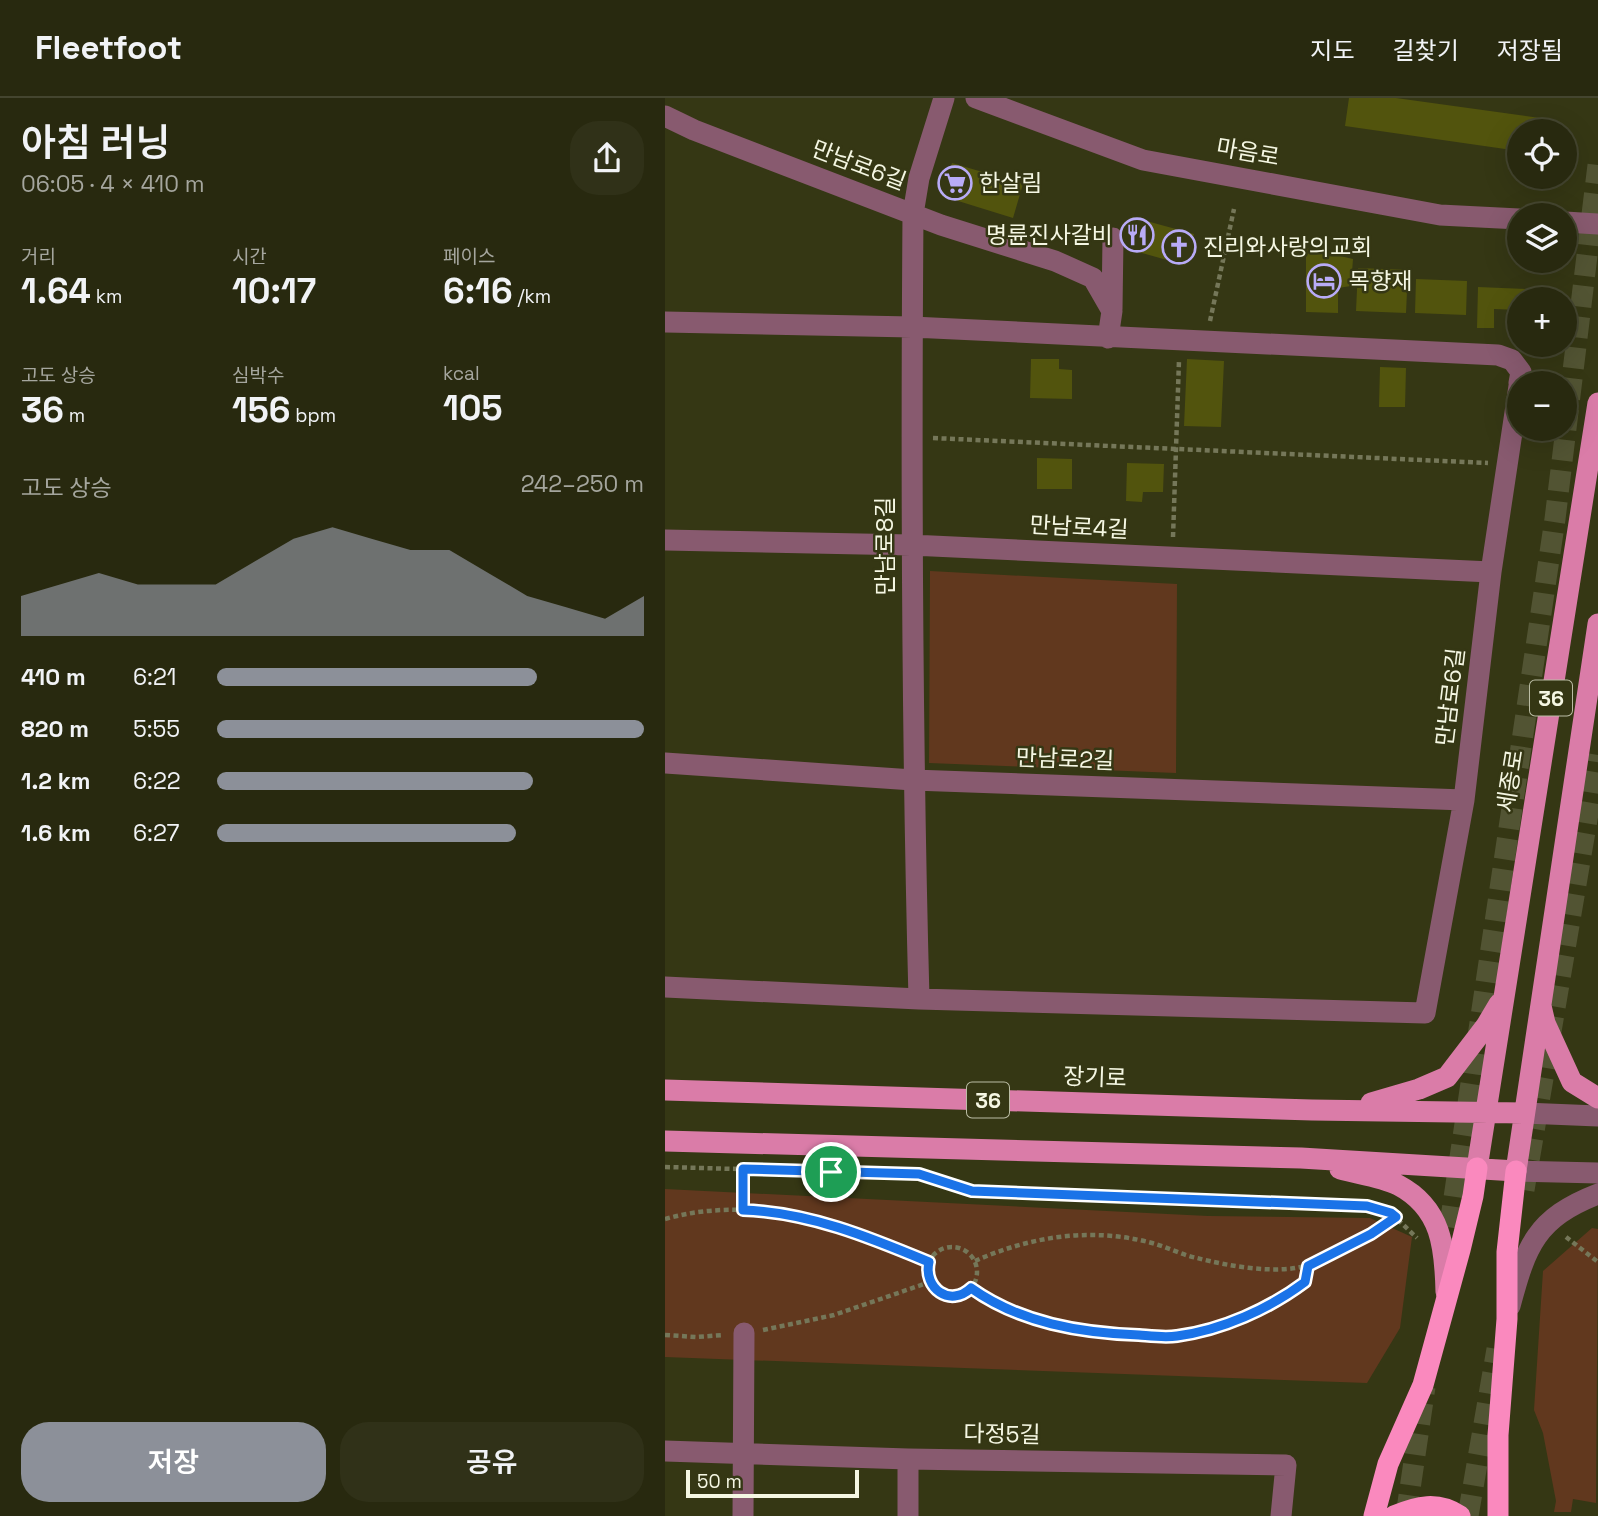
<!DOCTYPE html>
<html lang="ko">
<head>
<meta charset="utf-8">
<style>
	body { margin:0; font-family:"Space Grotesk","Noto Sans KR",sans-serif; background:#303118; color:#f1f3f6; height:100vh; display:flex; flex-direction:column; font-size:26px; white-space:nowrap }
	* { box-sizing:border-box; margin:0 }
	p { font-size:23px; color:#a5a69e }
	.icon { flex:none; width:38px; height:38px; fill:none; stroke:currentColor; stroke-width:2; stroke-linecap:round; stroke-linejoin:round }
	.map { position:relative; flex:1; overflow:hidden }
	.sheet { display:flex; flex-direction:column; background:#28290f; width:665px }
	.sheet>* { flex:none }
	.buttons { position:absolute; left:842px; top:21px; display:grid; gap:14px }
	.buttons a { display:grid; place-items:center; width:70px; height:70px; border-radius:50%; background:#28290f; box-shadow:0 7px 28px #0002,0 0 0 2px #44452f; font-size:35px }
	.scale { position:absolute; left:21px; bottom:18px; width:173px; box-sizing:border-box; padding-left:7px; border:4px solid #f5f7e3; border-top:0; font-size:19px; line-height:24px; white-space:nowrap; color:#f5f7e3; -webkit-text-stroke:5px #353714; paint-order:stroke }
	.pin { position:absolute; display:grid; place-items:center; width:60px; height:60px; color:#fff; margin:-30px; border:4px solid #fff; border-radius:50%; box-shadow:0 2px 7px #0007 }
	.round { display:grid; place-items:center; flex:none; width:74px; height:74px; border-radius:28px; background:#303118 }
	.summary { display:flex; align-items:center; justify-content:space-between; height:119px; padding:0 21px }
	h1 { font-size:38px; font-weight:600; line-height:52px }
	.figures { display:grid; grid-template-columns:repeat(3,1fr); gap:10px; height:119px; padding:7px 21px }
	.figures div { display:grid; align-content:center }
	.figures b { font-size:35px; font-weight:600 }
	.figures small { font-size:19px; font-weight:400 }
	.figures p { font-size:19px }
	.chart { height:196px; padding:14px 21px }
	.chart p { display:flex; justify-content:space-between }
	.chart svg { width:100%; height:126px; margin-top:7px; fill:#8c9099; opacity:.7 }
	.action { display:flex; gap:14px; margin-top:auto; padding:14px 21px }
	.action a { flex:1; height:80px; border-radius:28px; background:#8c9099; color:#fff; font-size:28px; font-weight:600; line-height:80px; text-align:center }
	.action a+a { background:#303118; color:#f1f3f6 }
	ul { padding:0 21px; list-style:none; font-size:23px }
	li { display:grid; grid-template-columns:112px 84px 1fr; align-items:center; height:52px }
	li i { height:18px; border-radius:9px; background:#8c9099 }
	header { display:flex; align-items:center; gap:42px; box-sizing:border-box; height:98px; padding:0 35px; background:#28290f; border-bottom:2px solid #44452f }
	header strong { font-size:33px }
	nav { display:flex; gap:38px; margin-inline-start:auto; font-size:24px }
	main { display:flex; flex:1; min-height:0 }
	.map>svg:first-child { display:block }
	.green { fill:#61381e }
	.building { fill:#52540d }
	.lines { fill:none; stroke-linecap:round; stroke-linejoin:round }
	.highway-tunnel { stroke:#525433; stroke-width:21; stroke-dasharray:21 10; stroke-linecap:butt }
	.path { stroke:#757759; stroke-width:4.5; stroke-dasharray:5 3.5; stroke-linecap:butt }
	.minor { stroke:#885a6f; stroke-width:21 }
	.major { stroke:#da7ca8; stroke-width:21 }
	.highway { stroke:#fa89be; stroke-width:21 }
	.route-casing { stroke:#fff; stroke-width:14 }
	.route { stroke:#1a73e8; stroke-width:9 }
	.labels { text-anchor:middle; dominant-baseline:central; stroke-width:5; stroke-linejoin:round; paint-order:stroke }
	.shield { fill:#353714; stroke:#bbbda5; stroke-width:2 }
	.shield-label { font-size:21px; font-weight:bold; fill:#f5f7e3 }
	.street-label { font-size:23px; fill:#f5f7e3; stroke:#353714 }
	.poi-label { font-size:23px; fill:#f5f7e3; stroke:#353714; text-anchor:start }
</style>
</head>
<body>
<header>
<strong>Fleetfoot</strong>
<nav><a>지도</a><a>길찾기</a><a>저장됨</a></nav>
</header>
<main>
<section class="sheet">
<div class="summary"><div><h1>아침 러닝</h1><p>06:05 · 4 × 410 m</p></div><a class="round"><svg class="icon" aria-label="share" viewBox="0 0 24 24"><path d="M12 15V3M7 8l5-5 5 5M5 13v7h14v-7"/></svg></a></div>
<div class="figures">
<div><p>거리</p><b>1.64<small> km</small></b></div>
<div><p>시간</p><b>10:17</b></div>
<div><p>페이스</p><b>6:16<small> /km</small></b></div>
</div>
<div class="figures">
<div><p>고도 상승</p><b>36<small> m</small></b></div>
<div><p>심박수</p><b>156<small> bpm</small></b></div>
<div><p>kcal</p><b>105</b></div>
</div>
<div class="chart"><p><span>고도 상승</span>242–250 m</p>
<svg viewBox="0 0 160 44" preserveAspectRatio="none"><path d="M0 44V30L10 26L20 22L30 26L40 26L50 26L60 18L70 10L80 6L90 10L100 14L110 14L120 22L130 30L140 34L150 38L160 30V44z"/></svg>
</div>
<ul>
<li><b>410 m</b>6:21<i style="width:75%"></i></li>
<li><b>820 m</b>5:55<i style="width:100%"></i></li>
<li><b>1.2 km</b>6:22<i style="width:74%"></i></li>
<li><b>1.6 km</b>6:27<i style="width:70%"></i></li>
</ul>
<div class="action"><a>저장</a><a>공유</a></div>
</section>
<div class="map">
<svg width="933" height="1418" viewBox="0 0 933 1418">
	<rect width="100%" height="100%" fill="#353714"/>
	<!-- green -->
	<path class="green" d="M265,473L512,486L511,675L264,665Z
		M0,1091L543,1118L705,1120L747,1139L735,1230L702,1285L0,1259Z
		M927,1130L933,1131L931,1405L908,1401L906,1414H889L891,1403L878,1335L869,1312L878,1173Z"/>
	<!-- building -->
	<path class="building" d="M684,0H731L889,22L888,33H854V53L680,28Z
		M287,65L358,86L348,120L277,98Z
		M467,119L529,136L520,167L459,150Z
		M641,150L688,161L686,188L673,190V215L641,214Z
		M693,170L743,172L741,215L691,213Z
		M751,181L802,183L801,217L750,215Z
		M813,189L864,191L863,201H854V212L829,211V230H812Z
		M366,261H394V271L407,272V301L365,300Z
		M522,261L559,263L556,329L519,328Z
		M715,269L741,270L740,309H714Z
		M372,360L407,361V391H372Z
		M462,365L499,366L498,394H478L477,404L461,403Z"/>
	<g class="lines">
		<!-- highway-tunnel -->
		<path class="highway-tunnel" d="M859,1092L933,657
			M780,1160L890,421L933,67
			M741,1418L760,1289
			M803,1418L832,1251"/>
		<!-- path -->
		<path class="path" d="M545,223L569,111
			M268,340L823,365
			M508,439L514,262
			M0,1069L254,1076L307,1093L702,1108L726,1115L752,1140
			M78,1112V1071
			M0,1121C92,1095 180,1129 264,1164
			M901,1139L933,1164
			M262 1174a25 25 0 1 1 50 0a25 25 0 1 1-50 0Z
			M310,1163C366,1138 427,1129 487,1145C502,1149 517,1157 532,1160C563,1168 613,1177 643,1167C669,1160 710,1134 732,1118
			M306,1190C355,1224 416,1236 474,1238C486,1238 500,1240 512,1238C557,1232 604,1211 640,1184L643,1168
			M98,1232L169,1217L265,1184
			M0,1237L31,1239L58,1237"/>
		<!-- minor -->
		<path class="minor" d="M311,0L478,62L775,117L854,121
			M0,18L29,32L276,127L390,163L428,180L447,213L443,240
			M900,124L933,126
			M447,211L448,140
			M0,224L247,229L833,257L847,262L856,274L854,285
			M0,442L246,447L826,474
			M0,665L248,682L799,702
			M0,889L254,901L760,915L799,702L826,474L854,288
			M254,901C247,639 246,378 248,116L254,80L279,0
			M859,1015L933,1018
			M851,1073L933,1075
			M845,1208C861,1148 871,1120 933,1096
			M0,1353L243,1361L621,1367L616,1418
			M78,1418L79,1235
			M243,1418V1361"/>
		<!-- major -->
		<path class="major" d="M876,908L880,925L907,984L933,1000
			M0,992L647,1012L859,1015
			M706,1005L754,991L782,979L821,928L834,906
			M0,1043L636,1060L851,1073L933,526
			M812,1070L933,305
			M675,1071C693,1076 716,1079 733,1087C777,1110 780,1150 781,1194"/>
		<!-- highway -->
		<path class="highway" d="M709,1418L723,1366L758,1287L795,1152L808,1098L812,1070
			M729,1418C752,1408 773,1403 795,1418
			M833,1418V1337L842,1221V1154L851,1073"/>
	</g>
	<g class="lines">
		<defs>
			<path id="route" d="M78,1071L254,1076L307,1093L702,1108L726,1115L731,1119L706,1136L643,1168L640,1184C604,1211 557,1232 512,1238C500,1240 486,1238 474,1237C416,1235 355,1225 306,1190C285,1210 258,1190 264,1164C204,1139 143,1114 78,1112Z"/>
		</defs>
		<!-- route casing -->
		<use href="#route" class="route-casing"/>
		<!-- route -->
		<use href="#route" class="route"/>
	</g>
	<!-- icons -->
	<defs>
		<symbol id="supermarket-ring" viewBox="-11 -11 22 22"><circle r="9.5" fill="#353714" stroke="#b8abf7" stroke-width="1.5"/><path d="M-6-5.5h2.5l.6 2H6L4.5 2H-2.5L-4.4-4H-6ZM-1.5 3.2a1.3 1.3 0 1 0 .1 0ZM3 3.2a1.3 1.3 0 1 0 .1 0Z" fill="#b8abf7"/></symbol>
		<symbol id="restaurant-ring" viewBox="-11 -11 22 22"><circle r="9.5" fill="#353714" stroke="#b8abf7" stroke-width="1.5"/><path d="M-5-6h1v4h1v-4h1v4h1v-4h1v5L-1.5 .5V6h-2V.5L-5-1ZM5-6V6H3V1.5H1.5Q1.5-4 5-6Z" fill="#b8abf7"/></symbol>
		<symbol id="church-ring" viewBox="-11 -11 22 22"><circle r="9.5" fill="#353714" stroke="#b8abf7" stroke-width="1.5"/><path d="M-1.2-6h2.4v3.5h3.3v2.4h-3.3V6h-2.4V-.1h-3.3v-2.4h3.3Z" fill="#b8abf7"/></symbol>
		<symbol id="hotel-ring" viewBox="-11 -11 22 22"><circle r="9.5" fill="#353714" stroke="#b8abf7" stroke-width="1.5"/><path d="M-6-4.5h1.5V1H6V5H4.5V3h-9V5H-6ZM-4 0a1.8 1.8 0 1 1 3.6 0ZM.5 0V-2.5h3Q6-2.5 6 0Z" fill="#b8abf7"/></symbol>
	</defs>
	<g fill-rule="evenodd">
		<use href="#supermarket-ring" x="271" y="66" width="38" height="38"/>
		<use href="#restaurant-ring" x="453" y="118" width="38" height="38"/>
		<use href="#church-ring" x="495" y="130" width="38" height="38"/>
		<use href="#hotel-ring" x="640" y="164" width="38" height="38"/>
	</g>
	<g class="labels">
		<!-- shield labels -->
		<g class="shield">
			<rect x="865" y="582.5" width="42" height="35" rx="5"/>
			<rect x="302" y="984.5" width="42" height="35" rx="5"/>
		</g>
		<g class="shield-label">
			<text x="886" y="600">36</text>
			<text x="323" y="1002">36</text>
		</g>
		<!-- street labels -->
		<g class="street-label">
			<text transform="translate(583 54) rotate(10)">마음로</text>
			<text transform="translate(194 67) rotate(21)">만남로6길</text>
			<text transform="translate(414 429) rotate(3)">만남로4길</text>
			<text transform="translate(220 448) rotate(-90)">만남로8길</text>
			<text transform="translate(785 599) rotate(-83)">만남로6길</text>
			<text transform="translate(400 661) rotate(2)">만남로2길</text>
			<text transform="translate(845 683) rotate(-81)">세종로</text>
			<text transform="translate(430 979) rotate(2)">장기로</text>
			<text transform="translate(337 1336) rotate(1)">다정5길</text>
		</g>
		<!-- poi labels -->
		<g class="poi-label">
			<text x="314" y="85">한살림</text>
			<text x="448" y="137" text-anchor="end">명륜진사갈비</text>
			<text x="538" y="149">진리와사랑의교회</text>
			<text x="684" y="183">목향재</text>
		</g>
	</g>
</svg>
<div class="buttons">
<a><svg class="icon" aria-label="locate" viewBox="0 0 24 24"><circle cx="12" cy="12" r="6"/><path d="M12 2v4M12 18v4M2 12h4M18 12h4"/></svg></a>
<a><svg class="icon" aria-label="layers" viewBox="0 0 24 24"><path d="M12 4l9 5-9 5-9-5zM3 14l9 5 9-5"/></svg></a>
<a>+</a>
<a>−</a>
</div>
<div class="scale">50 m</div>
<div class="pin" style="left:166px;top:1074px;background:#1e9e55"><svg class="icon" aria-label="arrive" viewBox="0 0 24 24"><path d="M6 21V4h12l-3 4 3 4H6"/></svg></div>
</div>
</main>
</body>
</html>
